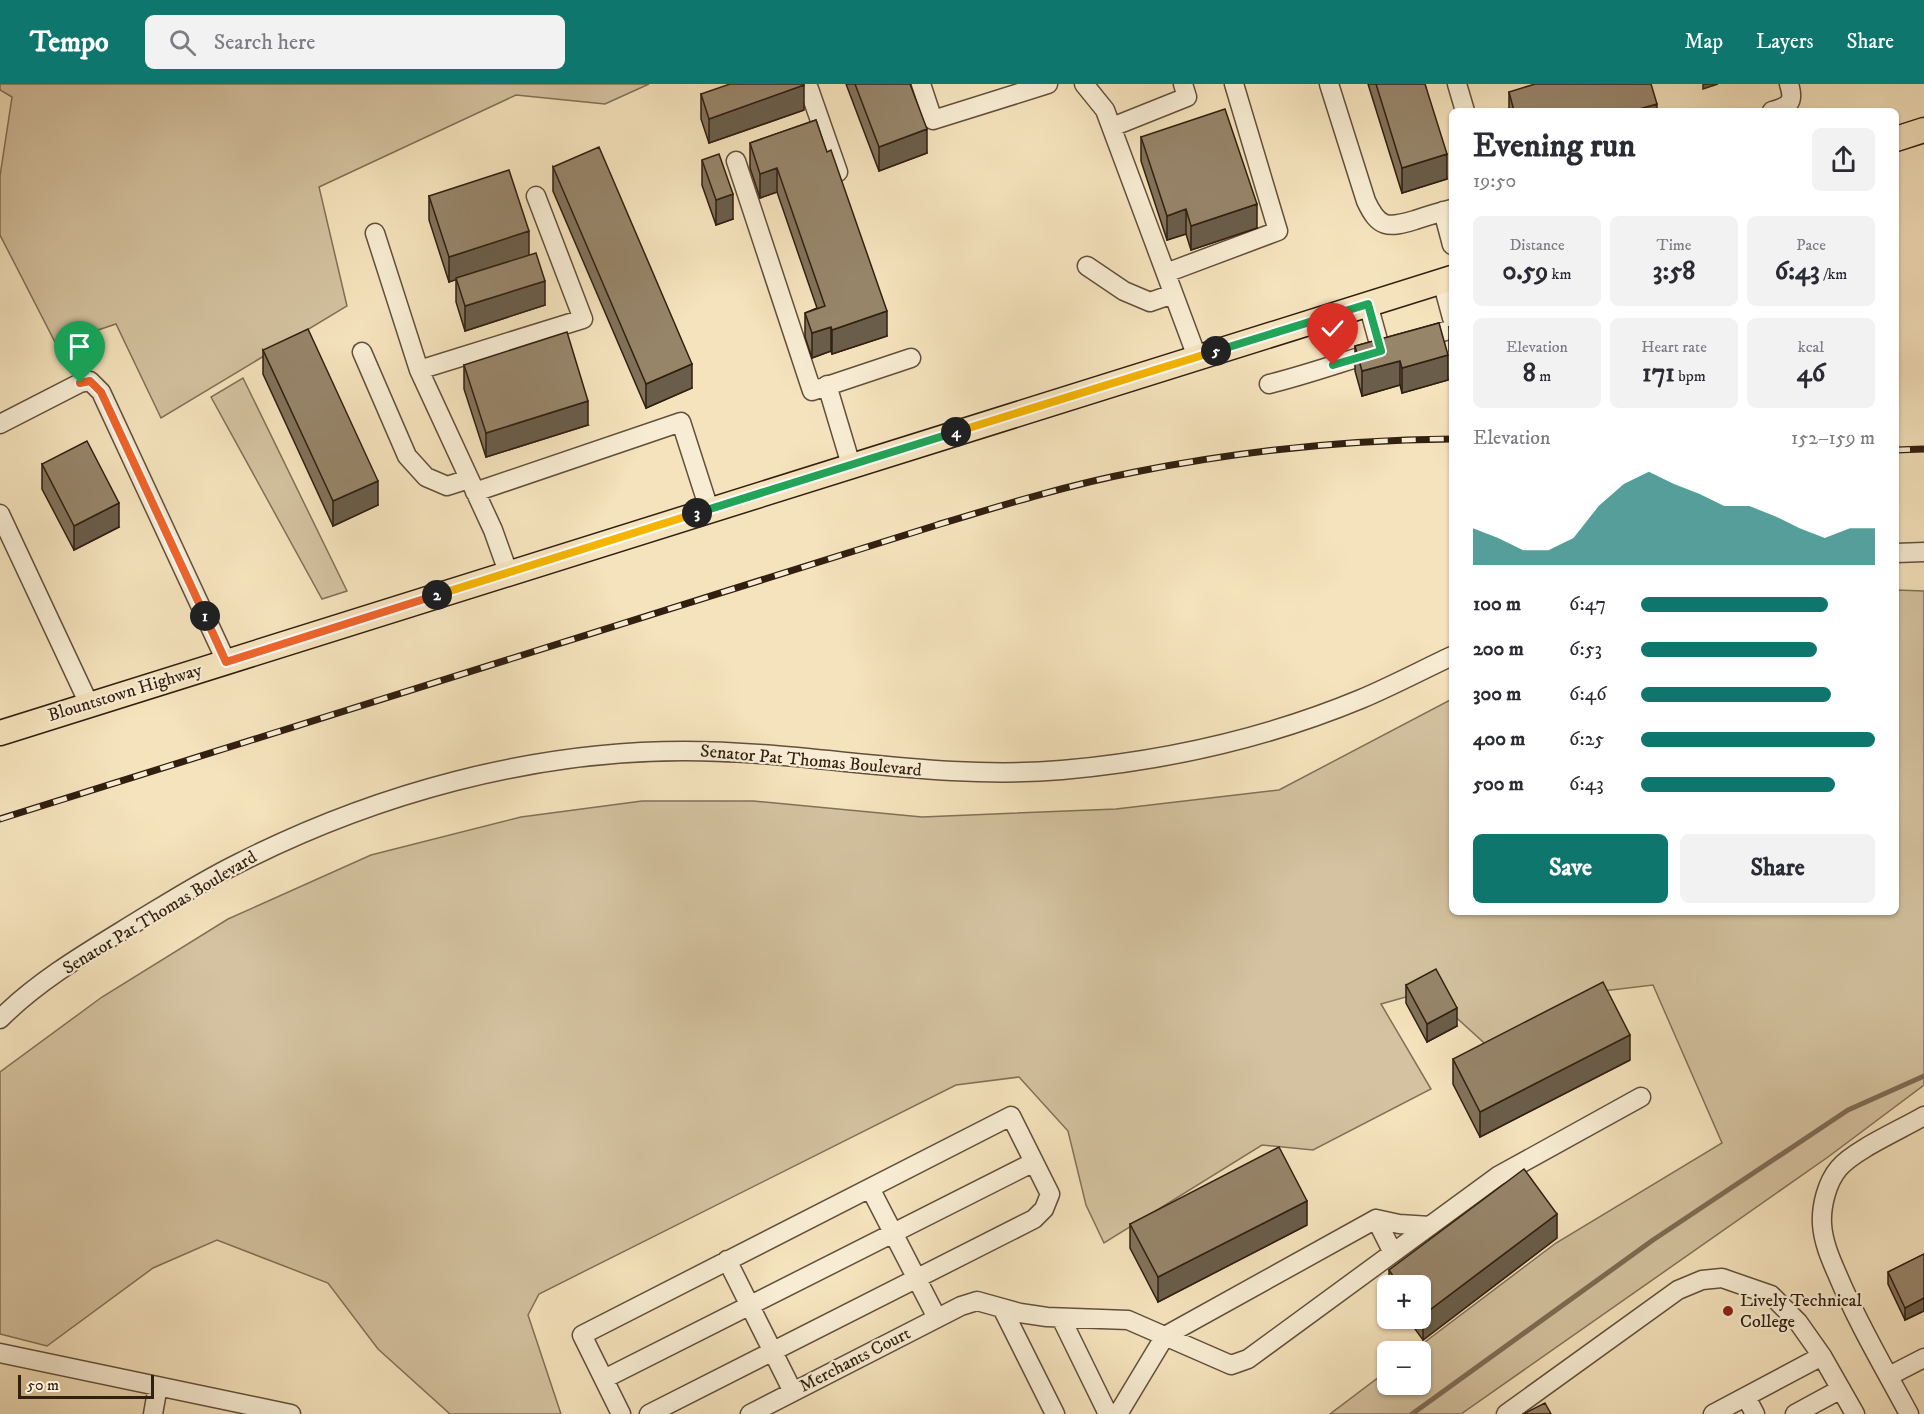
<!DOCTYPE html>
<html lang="en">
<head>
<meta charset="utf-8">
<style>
	body { margin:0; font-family:"IM FELL DW Pica",serif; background:#f2f2f3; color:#2b2b33; height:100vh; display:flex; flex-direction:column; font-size:22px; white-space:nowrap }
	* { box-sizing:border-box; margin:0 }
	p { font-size:20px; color:#7c7c81 }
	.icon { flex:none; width:33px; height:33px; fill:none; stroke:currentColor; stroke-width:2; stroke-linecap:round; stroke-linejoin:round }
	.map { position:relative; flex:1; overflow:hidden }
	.side { position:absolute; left:1449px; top:24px; width:450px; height:807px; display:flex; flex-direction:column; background:#fff; border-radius:9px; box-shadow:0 2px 4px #0004 }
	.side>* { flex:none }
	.fabs { position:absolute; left:1377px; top:1191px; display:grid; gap:12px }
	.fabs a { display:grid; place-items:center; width:54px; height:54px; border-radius:9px; background:#fff; box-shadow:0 2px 4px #0004; font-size:30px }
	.scale { position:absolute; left:18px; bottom:15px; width:136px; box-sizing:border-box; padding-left:6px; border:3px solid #311f10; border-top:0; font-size:16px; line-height:21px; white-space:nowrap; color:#311f10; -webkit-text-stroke:4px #f8edd4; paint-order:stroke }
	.pin { position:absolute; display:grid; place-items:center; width:51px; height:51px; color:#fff; margin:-62px -26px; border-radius:50% 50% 50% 0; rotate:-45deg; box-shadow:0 0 6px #0007 }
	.pin .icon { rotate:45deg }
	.km { position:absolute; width:30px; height:30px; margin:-15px; border-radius:50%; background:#222; color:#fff; font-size:16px; line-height:30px; text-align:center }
	.round { display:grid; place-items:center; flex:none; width:63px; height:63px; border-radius:9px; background:#f2f2f3 }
	.headline { display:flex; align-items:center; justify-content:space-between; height:102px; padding:0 24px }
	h1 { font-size:33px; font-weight:700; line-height:45px }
	.figures { display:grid; grid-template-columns:repeat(3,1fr); gap:9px; height:102px; padding:6px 24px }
	.figures div { display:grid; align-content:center; border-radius:9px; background:#f2f2f3; text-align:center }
	.figures b { font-size:26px; font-weight:700 }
	.figures small { font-size:16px; font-weight:400 }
	.figures p { font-size:16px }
	.chart { height:168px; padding:12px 24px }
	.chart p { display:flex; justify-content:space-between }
	.chart svg { width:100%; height:108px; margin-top:6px; fill:#0f766e; opacity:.7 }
	.button { display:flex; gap:12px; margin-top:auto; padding:12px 24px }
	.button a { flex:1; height:69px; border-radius:9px; background:#0f766e; color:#fff; font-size:24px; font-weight:700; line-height:69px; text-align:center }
	.button a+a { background:#f2f2f3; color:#2b2b33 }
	ul { padding:0 24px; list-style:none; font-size:20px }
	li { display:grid; grid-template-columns:96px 72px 1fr; align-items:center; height:45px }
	li i { height:15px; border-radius:8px; background:#0f766e }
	header { display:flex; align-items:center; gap:36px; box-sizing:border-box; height:84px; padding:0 30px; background:#0f766e; color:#fff }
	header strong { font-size:28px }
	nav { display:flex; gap:33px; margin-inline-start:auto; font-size:21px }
	.search { width:420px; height:54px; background:#f2f2f3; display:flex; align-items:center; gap:15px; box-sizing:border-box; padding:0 21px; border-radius:9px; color:#7c7c81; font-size:22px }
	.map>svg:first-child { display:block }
	.green { fill:#d4c2a0; stroke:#827058; stroke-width:1.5 }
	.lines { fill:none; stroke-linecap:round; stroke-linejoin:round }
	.stream { stroke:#7e6c54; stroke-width:5 }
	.minor-casing { stroke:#62503b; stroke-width:21 }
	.major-casing { stroke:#311f10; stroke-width:27 }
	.minor { stroke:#f8edd4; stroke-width:18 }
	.major { stroke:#f5e3bd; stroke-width:24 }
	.rail-casing { stroke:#311f10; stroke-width:7 }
	.rail { stroke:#f8edd4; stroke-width:4.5; stroke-dasharray:14; stroke-linecap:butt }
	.wall { fill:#82725b; stroke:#311f10; stroke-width:1.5 }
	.shaded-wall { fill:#6a5d4a; stroke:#311f10; stroke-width:1.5 }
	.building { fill:#97856a; stroke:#311f10; stroke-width:1.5 }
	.split-1-casing { stroke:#fff; stroke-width:12 }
	.split-2-casing { stroke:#fff; stroke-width:12 }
	.split-3-casing { stroke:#fff; stroke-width:12 }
	.split-4-casing { stroke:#fff; stroke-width:12 }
	.split-5-casing { stroke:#fff; stroke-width:12 }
	.split-6-casing { stroke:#fff; stroke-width:12 }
	.split-1 { stroke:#f0652b; stroke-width:8 }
	.split-2 { stroke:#f0652b; stroke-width:8 }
	.split-3 { stroke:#f5b400; stroke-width:8 }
	.split-4 { stroke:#22a559; stroke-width:8 }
	.split-5 { stroke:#f5b400; stroke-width:8 }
	.split-6 { stroke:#22a559; stroke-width:8 }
	.poi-dot { fill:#8f2418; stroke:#f8edd4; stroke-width:2 }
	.labels { text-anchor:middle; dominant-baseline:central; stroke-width:4.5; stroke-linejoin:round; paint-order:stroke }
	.street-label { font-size:18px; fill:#311f10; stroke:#f8edd4 }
	.poi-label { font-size:18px; fill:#311f10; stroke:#f8edd4; text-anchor:start }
</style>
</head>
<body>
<header>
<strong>Tempo</strong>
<div class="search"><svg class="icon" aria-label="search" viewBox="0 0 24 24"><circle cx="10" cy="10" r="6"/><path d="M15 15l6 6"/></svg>Search here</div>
<nav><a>Map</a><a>Layers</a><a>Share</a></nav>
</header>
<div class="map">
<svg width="1924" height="1330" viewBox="0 0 1924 1330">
	<rect width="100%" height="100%" fill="#f5e3bd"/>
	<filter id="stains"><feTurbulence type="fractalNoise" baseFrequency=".00333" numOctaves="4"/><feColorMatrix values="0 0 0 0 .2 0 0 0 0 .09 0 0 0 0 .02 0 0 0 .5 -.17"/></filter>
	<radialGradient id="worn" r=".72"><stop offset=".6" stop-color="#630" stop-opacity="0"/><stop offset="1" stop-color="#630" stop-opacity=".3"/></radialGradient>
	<!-- green -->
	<path class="green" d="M0,0H649L605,20L516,11L319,103L347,222L161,334L116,240L56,260L0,151V92L12,13L0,6Z
		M243,294L347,507L322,515L211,313Z
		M1896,506L1924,507V1001L1828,1073L1461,1330H1330L1387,1287L1388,1300H1420V1268L1413,1267L1556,1159L1722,1059L1653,901L1594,908L1492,966L1427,907L1381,920L1431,1005L1313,1066L1262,1061L1104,1159L1086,1121L1068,1047L1019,993L956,1001L539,1210L528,1231L561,1330H450L378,1265L328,1199L217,1156L153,1184L47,1262L0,1250V988L102,913L228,835L371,771L521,733L642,717H753L922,733L1116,725L1279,706L1452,615V828H1896Z"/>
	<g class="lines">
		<!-- stream -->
		<path class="stream" d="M1412,1330L1653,1156L1848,1026L1924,992"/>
		<defs>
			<path id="minor" d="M921,0L933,36L1048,0
				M1084,0L1105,26L1197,273
				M1329,0L1366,117C1379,145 1388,144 1415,136C1427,132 1440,128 1452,125
				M1457,0L1465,27
				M809,5L838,88
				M1772,27C1789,22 1795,19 1789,0
				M1112,43L1187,13L1183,0
				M736,77L812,307L911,274
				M1443,127L1452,161
				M375,149L419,286L493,446L508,488
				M1087,182L1124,207L1150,218L1173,210
				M1166,189L1278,147L1234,0
				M1442,197L1452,234
				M1368,220L1381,267
				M1420,255L1452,245
				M362,268L407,372L426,393L447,402L469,395
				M419,286L583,235L536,112
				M1269,300C1306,291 1342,278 1379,267
				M827,301L851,381
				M0,340L80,299L90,297L101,308L226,577
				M475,408L681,338L709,425
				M0,430L89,620
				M1896,469L1924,468
				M0,935C40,895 91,866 138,837C171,817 204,796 239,779C375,710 531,667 684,667C810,667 935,697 1062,686C1163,677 1267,654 1361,615C1392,602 1422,586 1452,572
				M870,1104L937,1234
				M1376,1135L1393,1169
				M727,1176L793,1308
				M1002,1224L1055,1330
				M1061,1234L1108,1330
				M0,1269L291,1330
				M1889,1292L1924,1274
				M604,1295L1034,1078
				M1746,1313L1755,1330
				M153,1330L158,1302
				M621,1330L582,1251L1011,1032L1050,1110L1044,1125L1034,1135L649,1330
				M750,1330L961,1222L977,1217L1020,1229L1047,1233L1128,1236L1231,1281L1248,1275L1498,1092L1641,1013
				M1118,1330L1165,1252L1376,1135L1399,1140L1430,1142
				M1506,1330L1678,1206L1702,1196L1722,1194L1771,1211L1798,1238L1822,1272L1855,1330
				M1713,1330L1822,1272
				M1795,1330L1841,1305
				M1909,1330C1885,1285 1858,1240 1838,1192C1831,1176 1823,1158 1822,1140C1821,1122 1827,1098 1839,1084C1854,1066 1902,1045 1924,1032"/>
			<path id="major" d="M1896,55L1924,46
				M0,649L1452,194"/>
		</defs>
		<!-- minor casing -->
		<use href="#minor" class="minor-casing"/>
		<!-- major casing -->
		<use href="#major" class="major-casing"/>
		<!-- minor -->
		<use href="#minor" class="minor"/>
		<!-- major -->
		<use href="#major" class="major"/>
		<defs>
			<path id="rail" d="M1896,366L1924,365
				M0,735L937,441C1003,421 1068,401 1135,388C1240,367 1346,356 1452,355"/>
		</defs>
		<!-- rail casing -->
		<use href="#rail" class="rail-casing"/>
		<!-- rail -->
		<use href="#rail" class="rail"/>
	</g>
	<!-- wall -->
	<path class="wall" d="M846,0H910L927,69L879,87Z
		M1368,0H1425L1447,95L1402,109Z
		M1509,8L1657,27H1509Z
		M701,10L804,26L709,59L701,35Z
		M816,36L887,252L832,270L831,267L812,274L805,253V229L817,224L777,108L760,114L750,84V59Z
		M1141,53L1257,144L1191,166L1186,150L1167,156L1141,77Z
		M702,76L733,135L716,141L702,101Z
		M553,83L692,304L646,324L553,107Z
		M429,112L529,171L545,221L465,247L456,218V195L449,198L429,136Z
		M1439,239L1448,296L1402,309L1400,301L1362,312L1355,287V262Z
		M1449,243H1452V278L1449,268Z
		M263,266L378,421L333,442L263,290Z
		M464,281L588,341L486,373L464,305Z
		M42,380L119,443L74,466L42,405Z
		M1406,901L1457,942L1427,958L1406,919Z
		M1453,975L1630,976L1480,1053L1453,1000Z
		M1130,1140L1307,1141L1158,1218L1130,1164Z
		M1557,1154L1423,1256L1407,1234H1420V1202H1389V1186Z
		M1924,1170V1227L1905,1236L1888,1200V1188Z"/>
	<!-- shaded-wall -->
	<path class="shaded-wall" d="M1703,0H1718L1703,5Z
		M804,1V26L709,59V35Z
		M1657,20V27H1632Z
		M927,45V69L879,87V63Z
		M1447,70V95L1402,109V84Z
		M777,84V108L760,114V90Z
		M733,110V135L716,141V116Z
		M1257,120V144L1191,166V142Z
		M1186,125V150L1167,156V132Z
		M529,147V172L449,198V173Z
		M545,197V221L465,247V222Z
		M887,227V252L832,270V246Z
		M831,243V267L812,274V249Z
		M1448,271V296L1402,309V284Z
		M1400,277V301L1362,312V287Z
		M692,280V304L646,324V300Z
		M588,317V341L486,373V349Z
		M378,397V421L333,442V417Z
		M119,419V443L74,466V442Z
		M1457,924V942L1427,958V940Z
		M1630,951V976L1480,1053V1028Z
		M1307,1117V1141L1158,1218V1193Z
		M1557,1130V1154L1423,1256V1231Z
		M1924,1214V1227L1905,1236V1224Z"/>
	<!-- building -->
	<path class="building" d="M730,0H803L804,1L709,35L701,10Z
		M855,0H910L927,45L879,63Z
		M1376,0H1425L1447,70L1402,84Z
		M1535,0H1651L1657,20L1632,27H1514L1509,8Z
		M1225,25L1257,120L1191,142L1186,125L1167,132L1141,53Z
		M816,36L827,68L831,66L887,227L832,246L831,243L812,249L805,229L825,222L777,84L760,90L750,59Z
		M599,63L692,280L646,300L553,83Z
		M719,70L733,110L716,116L702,76Z
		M509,86L529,147L449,173L429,112Z
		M536,169L545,197L465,222L456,194Z
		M1439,239L1448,271L1402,284L1400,277L1362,287L1355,262Z
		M1449,243H1452V254Z
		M308,245L378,397L333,417L263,266Z
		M567,248L588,317L486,349L464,281Z
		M87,357L119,419L74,442L42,380Z
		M1436,885L1457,924L1427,940L1406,901Z
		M1603,898L1630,951L1480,1028L1453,975Z
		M1279,1063L1307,1117L1158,1193L1130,1140Z
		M1524,1085L1557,1130L1423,1231L1420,1228V1202H1400L1389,1186Z
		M1924,1170V1214L1905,1224L1888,1188Z
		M1545,1319L1551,1330H1523Z"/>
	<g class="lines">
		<defs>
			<path id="split-1" d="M80,299L90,297L101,308L205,532"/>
			<path id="split-2" d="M205,532L226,578L437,511"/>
			<path id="split-3" d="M437,511L697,429"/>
			<path id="split-4" d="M697,429L956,348"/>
			<path id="split-5" d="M956,348L1216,267"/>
			<path id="split-6" d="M1216,267L1368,220L1381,267L1333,281"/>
		</defs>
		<!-- split-1 casing -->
		<use href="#split-1" class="split-1-casing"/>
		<!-- split-2 casing -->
		<use href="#split-2" class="split-2-casing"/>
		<!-- split-3 casing -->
		<use href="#split-3" class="split-3-casing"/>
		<!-- split-4 casing -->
		<use href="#split-4" class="split-4-casing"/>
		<!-- split-5 casing -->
		<use href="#split-5" class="split-5-casing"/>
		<!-- split-6 casing -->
		<use href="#split-6" class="split-6-casing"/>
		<!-- split-1 -->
		<use href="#split-1" class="split-1"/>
		<!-- split-2 -->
		<use href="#split-2" class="split-2"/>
		<!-- split-3 -->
		<use href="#split-3" class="split-3"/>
		<!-- split-4 -->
		<use href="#split-4" class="split-4"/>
		<!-- split-5 -->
		<use href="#split-5" class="split-5"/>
		<!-- split-6 -->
		<use href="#split-6" class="split-6"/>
	</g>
	<!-- markers -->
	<circle class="poi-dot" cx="1728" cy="1227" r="6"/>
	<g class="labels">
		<!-- street labels -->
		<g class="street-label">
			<text transform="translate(125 609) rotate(-17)">Blountstown Highway</text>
			<text transform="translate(811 677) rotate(5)">Senator Pat Thomas Boulevard</text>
			<text transform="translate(160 829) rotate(-31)">Senator Pat Thomas Boulevard</text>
			<text transform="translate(855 1276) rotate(-27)">Merchants Court</text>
		</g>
		<!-- poi labels -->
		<g class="poi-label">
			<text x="1740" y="1217">Lively Technical<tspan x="1740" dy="21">College</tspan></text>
		</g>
	</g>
	<rect width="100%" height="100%" filter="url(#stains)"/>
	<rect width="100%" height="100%" fill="url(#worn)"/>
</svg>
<div class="fabs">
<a>+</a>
<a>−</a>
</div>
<div class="scale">50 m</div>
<div class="pin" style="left:80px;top:299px;background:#1e9e55"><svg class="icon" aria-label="arrive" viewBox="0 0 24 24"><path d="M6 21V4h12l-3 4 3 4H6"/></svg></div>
<div class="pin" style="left:1333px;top:281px;background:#d93025"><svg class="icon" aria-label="check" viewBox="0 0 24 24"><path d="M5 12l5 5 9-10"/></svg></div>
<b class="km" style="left:205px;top:532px">1</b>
<b class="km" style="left:437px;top:511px">2</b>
<b class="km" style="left:697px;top:429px">3</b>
<b class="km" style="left:956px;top:348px">4</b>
<b class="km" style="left:1216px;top:267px">5</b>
<section class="side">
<div class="headline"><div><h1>Evening run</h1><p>19:50</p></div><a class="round"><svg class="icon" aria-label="share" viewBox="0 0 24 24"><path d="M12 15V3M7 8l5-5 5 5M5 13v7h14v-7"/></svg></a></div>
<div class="figures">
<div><p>Distance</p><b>0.59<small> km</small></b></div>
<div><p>Time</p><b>3:58</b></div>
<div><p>Pace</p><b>6:43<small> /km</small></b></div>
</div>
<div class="figures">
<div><p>Elevation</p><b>8<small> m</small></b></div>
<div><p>Heart rate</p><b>171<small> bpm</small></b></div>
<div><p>kcal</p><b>46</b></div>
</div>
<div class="chart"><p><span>Elevation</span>152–159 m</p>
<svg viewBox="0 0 160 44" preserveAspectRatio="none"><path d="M0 44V29L10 33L20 38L30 38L40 33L50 20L60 11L70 6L80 11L90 15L100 20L110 20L120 24L130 29L140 33L150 29L160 29V44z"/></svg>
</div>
<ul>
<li><b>100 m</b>6:47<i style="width:80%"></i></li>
<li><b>200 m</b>6:53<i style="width:75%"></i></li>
<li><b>300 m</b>6:46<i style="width:81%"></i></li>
<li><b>400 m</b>6:25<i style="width:100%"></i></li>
<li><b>500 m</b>6:43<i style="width:83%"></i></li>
</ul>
<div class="button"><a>Save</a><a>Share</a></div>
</section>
</div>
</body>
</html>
